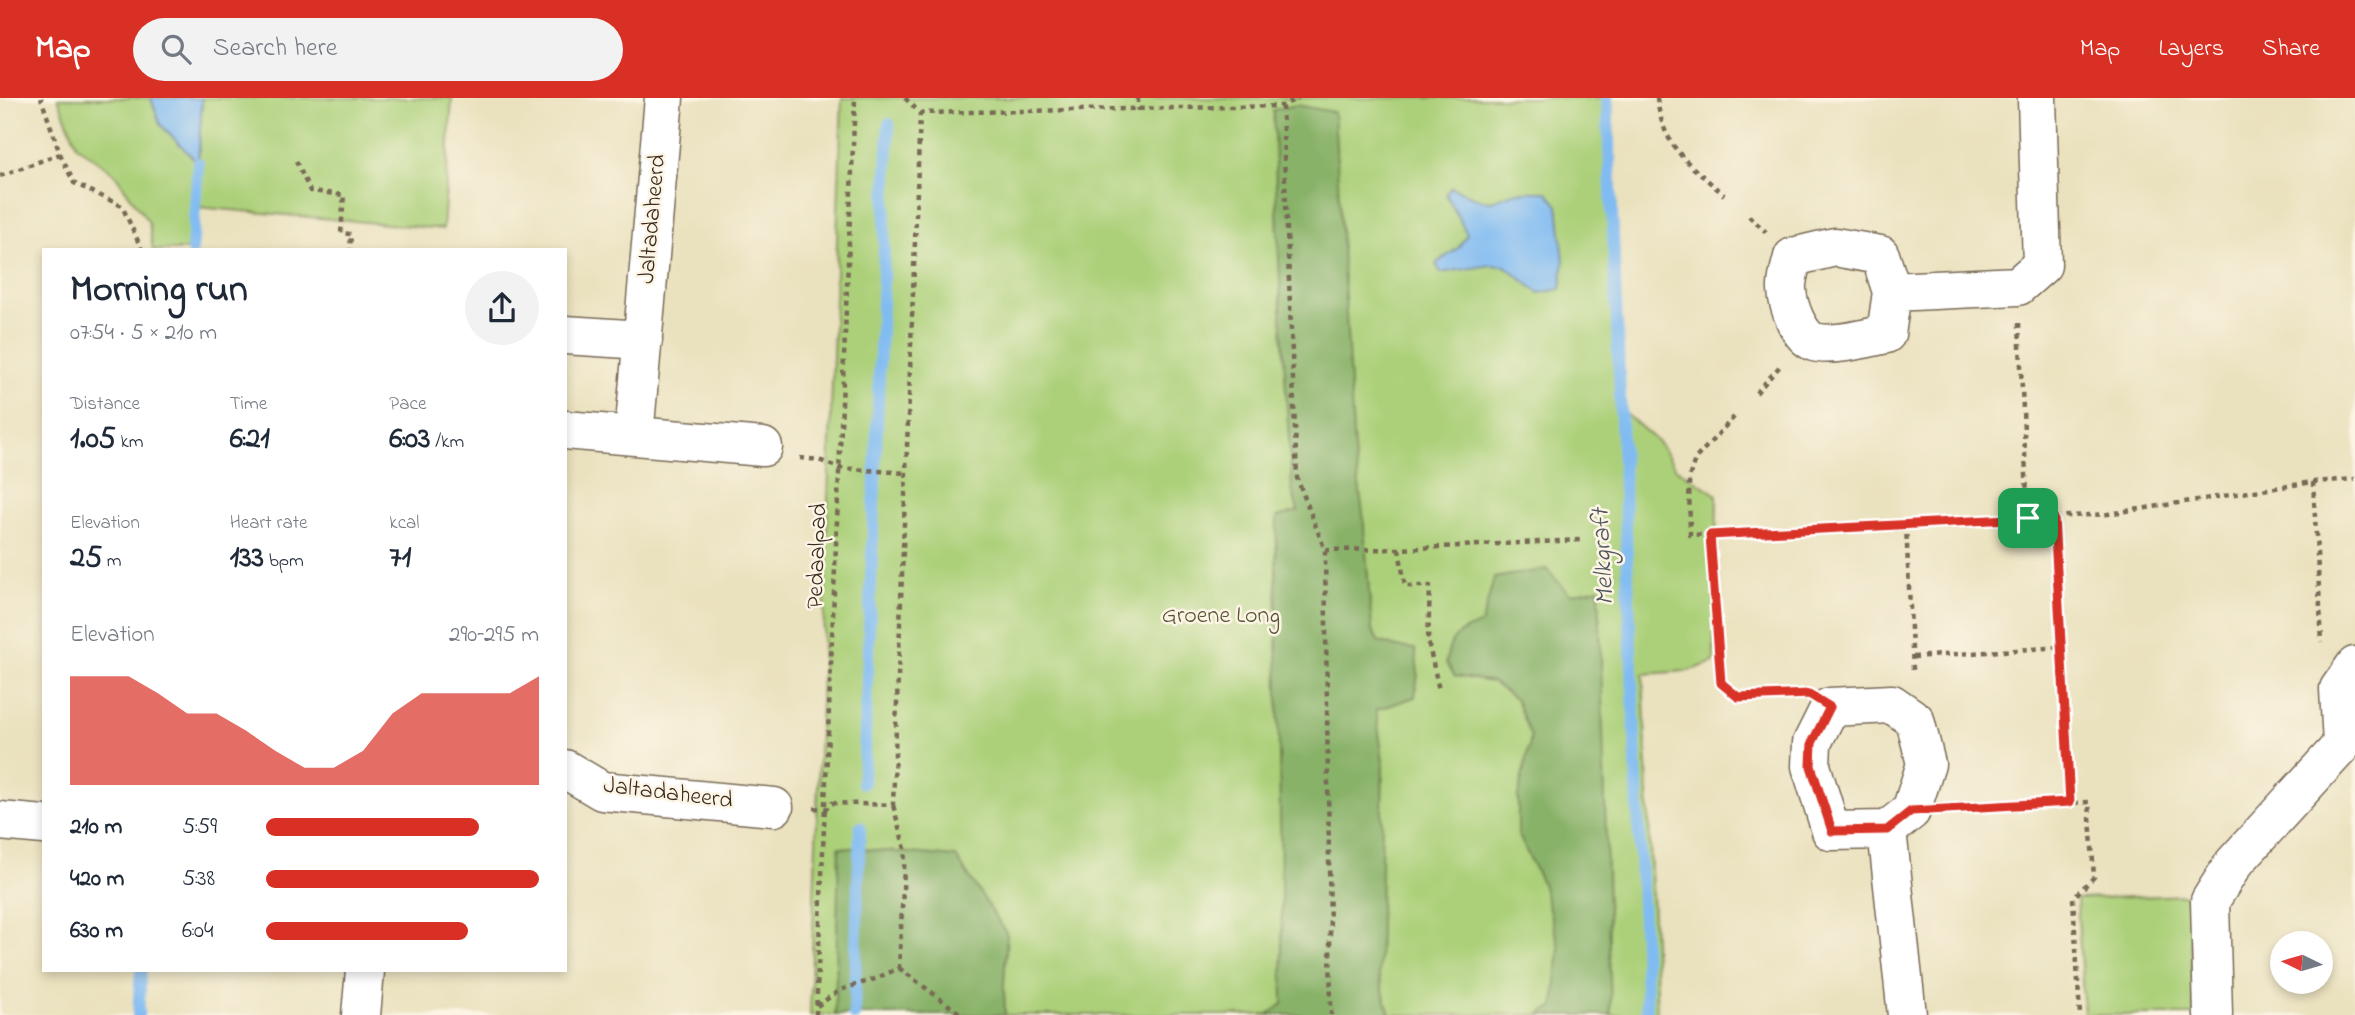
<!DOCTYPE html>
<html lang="en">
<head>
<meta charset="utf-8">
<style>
	body { margin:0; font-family:"Indie Flower",sans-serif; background:#f2f2f3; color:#1f2937; height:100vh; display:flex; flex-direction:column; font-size:26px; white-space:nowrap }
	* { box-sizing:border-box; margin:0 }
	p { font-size:23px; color:#747a83 }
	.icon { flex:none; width:38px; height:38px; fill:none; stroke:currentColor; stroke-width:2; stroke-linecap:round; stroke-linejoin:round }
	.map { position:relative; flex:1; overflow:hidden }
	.details { position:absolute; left:42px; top:150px; width:525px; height:724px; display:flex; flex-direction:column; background:#fff; border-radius:0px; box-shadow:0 4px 10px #0003 }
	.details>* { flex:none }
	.needle { width:46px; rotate:275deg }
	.buttons { position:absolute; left:2270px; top:833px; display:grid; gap:14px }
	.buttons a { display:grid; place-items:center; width:63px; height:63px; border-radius:50%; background:#fff; box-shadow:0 4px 10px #0003; font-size:35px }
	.pin { position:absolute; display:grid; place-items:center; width:60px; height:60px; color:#fff; margin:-30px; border-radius:14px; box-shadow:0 4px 10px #0006 }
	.round { display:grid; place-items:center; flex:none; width:74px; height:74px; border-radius:37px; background:#f2f2f3 }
	.overview { display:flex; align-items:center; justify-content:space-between; height:119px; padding:0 28px }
	h1 { font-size:38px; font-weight:800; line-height:52px }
	.figures { display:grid; grid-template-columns:repeat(3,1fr); gap:10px; height:119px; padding:7px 28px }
	.figures div { display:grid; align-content:center }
	.figures b { font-size:30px; font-weight:800 }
	.figures small { font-size:19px; font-weight:400 }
	.figures p { font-size:19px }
	.chart { height:196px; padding:14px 28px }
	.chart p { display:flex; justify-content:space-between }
	.chart svg { width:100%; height:126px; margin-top:7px; fill:#d93025; opacity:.7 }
	ul { padding:0 28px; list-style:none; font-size:23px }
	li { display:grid; grid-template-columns:112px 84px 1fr; align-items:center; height:52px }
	li i { height:18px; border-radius:9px; background:#d93025 }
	header { display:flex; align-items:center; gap:42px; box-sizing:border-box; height:98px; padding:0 35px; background:#d93025; color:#fff }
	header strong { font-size:33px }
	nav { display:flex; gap:38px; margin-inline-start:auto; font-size:24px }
	.search { width:490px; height:63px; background:#f2f2f3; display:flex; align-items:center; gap:18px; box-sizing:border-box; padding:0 24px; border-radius:38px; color:#747a83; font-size:26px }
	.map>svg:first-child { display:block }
	.green { fill:#acd079; stroke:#747d4c; stroke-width:2 }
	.forest { fill:#89b269; stroke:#626e44; stroke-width:2 }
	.water { fill:#80bbf2; stroke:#5e7288; stroke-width:2 }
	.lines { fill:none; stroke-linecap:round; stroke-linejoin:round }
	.stream { stroke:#80bbf2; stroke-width:12 }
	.minor-casing { stroke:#786a56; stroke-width:41 }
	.path { stroke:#786a56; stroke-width:4.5; stroke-dasharray:5 5; stroke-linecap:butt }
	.minor { stroke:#fff; stroke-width:38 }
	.route-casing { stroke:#fff; stroke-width:14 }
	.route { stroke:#d93025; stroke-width:9 }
	.labels { text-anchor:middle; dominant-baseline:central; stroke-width:5; stroke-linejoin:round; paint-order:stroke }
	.street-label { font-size:24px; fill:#3b2a1e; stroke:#fcf5e5 }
	.park-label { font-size:24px; fill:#575435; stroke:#fcf5e5 }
	.water-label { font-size:26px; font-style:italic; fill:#50565e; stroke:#fcf5e5 }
</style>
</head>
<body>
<header>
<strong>Map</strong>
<div class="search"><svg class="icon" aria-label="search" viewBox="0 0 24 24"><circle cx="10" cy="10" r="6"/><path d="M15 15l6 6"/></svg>Search here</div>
<nav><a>Map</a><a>Layers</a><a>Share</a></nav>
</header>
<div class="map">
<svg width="2355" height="917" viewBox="0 0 2355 917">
	<rect width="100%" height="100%" fill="#fcf5e5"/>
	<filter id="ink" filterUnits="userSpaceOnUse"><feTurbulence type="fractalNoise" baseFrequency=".0143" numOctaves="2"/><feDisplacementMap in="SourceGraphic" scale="14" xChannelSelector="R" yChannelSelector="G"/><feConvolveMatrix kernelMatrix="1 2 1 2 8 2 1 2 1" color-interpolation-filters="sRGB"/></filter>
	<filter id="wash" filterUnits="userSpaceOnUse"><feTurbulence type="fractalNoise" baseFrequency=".00686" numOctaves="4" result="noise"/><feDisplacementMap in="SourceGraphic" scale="28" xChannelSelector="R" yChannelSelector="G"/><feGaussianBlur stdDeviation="1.57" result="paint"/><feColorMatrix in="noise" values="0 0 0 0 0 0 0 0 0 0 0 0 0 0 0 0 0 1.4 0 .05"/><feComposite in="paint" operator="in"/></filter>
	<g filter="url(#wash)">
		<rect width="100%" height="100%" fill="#eae1be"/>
		<!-- green -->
		<path class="green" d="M58,0H151L160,26L198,64L202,0H452L443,131L197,109L194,152H153L149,125L114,75L77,48Z
			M842,0H1612L1625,315L1657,343L1676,370L1717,397L1714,564L1688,573L1643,576L1657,917H810Z
			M2189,797L2194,917H2084L2077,801Z"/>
		<!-- forest -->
		<path class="forest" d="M1296,7L1334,14L1354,352L1363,415L1372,531L1378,543L1397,549L1415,551L1418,575L1415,599L1376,612L1383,664L1379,878L1390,917H1267L1283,906L1276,471L1277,419L1298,413L1292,391L1281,212L1273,12Z
			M1546,471L1570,496L1599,490L1611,917H1538L1554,909L1559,849L1542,785L1518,736V698L1531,639L1516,602L1492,584L1455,578L1446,565C1450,536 1458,535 1482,525L1494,480Z
			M839,749L956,759L1007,836L1004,888L1005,917H835Z"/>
		<!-- water -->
		<path class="water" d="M151,0H202L198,65L160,26Z
			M1451,89L1480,102L1492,103L1516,94H1547L1558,108L1564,163L1561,191L1539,195L1505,168L1491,167L1441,175L1436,166L1459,149L1467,136L1446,96Z"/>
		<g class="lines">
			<!-- stream -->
			<path class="stream" d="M1607,0L1647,917
				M192,152L198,65
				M863,685L889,26
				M138,917L141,873
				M854,917L860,729"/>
		</g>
	</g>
	<g filter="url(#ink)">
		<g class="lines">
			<defs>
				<path id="minor" d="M1892,194L1886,236C1869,240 1830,249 1814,244C1798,238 1788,207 1787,192C1786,181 1791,169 1793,159L1835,149L1880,157L1892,194L2018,188L2042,167L2037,0
					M565,237L643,242
					M565,332L763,349
					M634,338L664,0
					M565,671L602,693L774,709
					M0,723L44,727
					M1887,732L1831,733L1811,668L1812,645L1830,609L1892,606L1915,622L1926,666L1911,713L1887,732L1907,917
					M361,917L365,873
					M2213,917L2210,803L2234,765L2342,647L2339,591L2355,568"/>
			</defs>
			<!-- minor casing -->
			<use href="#minor" class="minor-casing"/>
			<!-- path -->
			<path class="path" d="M905,0L920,15L1282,8L1298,0
				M1138,0V13
				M1657,0C1663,51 1689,65 1724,97
				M1282,8L1297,380L1325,452L1331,917
				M60,56L74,85L122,108L142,152
				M296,63L310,93L344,97L341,135L351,136L350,152
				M0,78L60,56L41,0
				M1749,118L1766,134
				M2019,225L2028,420
				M1756,295L1781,267
				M1734,319L1695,361L1689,380L1690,437L2108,416L2313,384L2355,381
				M800,360L819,362L839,370L906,375
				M2313,384L2322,544
				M2054,420L2070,704
				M1906,427L1913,572
				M1710,437L1721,585L1738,599L1793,597
				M1399,451L1405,488H1430L1428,543L1439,592
				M1325,452L1399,451L1581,442
				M1913,559L2061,549
				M814,710L826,711L832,705L893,707L920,15
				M1954,710L2089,704L2094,779L2073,800L2080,917
				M899,870L962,917
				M817,908L840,892L875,881L899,870L905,751L893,707
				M816,917L855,0"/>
			<!-- minor -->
			<use href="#minor" class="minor"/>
		</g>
	</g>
	<g class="lines" filter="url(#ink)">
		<defs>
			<path id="route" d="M2028,420H2054L2070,704L1911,713L1887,732L1832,733L1811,668L1812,645L1830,609L1809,596L1738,599L1721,585L1710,437Z"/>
		</defs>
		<!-- route casing -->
		<use href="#route" class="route-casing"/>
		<!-- route -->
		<use href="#route" class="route"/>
	</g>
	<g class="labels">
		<!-- street labels -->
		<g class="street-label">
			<text transform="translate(653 121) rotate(-85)">Jaltadaheerd</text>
			<text transform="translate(818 458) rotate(-88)">Pedaalpad</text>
			<text transform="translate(668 696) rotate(7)">Jaltadaheerd</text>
		</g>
		<!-- park labels -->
		<g class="park-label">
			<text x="1221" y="518">Groene Long</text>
		</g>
		<!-- water labels -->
		<g class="water-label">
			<text transform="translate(1604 459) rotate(-93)">Melkgraft</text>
		</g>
	</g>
</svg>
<div class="buttons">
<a><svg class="needle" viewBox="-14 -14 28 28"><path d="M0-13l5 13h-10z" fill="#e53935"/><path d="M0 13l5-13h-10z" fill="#747a83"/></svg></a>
</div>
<div class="pin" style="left:2028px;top:420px;background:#1e9e55"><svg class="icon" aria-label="arrive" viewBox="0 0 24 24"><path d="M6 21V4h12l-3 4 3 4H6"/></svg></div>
<section class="details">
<div class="overview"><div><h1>Morning run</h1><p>07:54 · 5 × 210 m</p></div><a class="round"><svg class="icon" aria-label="share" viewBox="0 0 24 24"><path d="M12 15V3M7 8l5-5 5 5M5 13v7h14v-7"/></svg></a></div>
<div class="figures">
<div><p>Distance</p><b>1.05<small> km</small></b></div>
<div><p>Time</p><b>6:21</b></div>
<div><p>Pace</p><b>6:03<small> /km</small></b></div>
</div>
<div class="figures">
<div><p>Elevation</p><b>25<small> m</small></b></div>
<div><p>Heart rate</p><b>133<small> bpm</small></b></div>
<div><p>kcal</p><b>71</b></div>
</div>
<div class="chart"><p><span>Elevation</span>290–295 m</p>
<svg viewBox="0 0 160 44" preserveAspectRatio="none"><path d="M0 44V6L10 6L20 6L30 12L40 19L50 19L60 25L70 32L80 38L90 38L100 32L110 19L120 12L130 12L140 12L150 12L160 6V44z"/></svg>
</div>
<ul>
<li><b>210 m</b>5:59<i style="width:78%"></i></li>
<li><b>420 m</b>5:38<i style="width:100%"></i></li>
<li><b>630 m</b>6:04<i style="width:74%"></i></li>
</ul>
</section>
</div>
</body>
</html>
